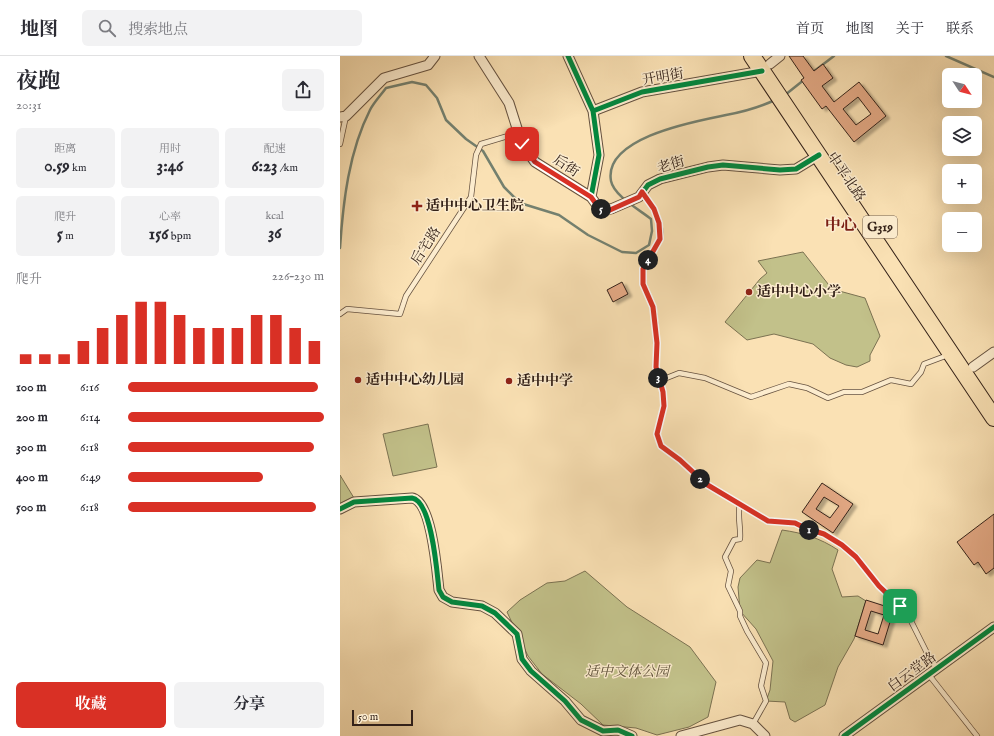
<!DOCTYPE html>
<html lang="zh">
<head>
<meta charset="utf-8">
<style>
	body { margin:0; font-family:"IM FELL English","Noto Serif SC",serif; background:#f2f2f3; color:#2b2b33; height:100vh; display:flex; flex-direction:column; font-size:15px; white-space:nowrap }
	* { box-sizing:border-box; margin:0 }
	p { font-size:13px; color:#7c7c81 }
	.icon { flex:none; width:22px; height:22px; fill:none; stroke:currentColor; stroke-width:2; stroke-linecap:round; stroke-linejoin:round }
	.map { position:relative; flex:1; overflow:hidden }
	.details { display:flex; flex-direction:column; background:#fff; width:340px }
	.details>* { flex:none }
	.needle { width:26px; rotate:126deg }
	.tools { position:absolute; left:602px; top:12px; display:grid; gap:8px }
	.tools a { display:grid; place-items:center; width:40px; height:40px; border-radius:6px; background:#fff; box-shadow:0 4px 16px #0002; font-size:20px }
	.scale { position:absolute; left:12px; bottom:10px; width:61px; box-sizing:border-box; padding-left:4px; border:2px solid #342219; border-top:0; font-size:11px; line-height:14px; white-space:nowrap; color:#342219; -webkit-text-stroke:3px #fcecce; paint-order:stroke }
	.pin { position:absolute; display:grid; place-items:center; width:34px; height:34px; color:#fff; margin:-17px; border-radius:8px; box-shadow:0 2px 6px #0006 }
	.km { position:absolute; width:20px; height:20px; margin:-10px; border-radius:50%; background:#222; color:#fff; font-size:11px; line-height:20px; text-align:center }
	.round { display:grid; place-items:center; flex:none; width:42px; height:42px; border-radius:6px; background:#f2f2f3 }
	.overview { display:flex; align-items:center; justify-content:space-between; height:68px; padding:0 16px }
	h1 { font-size:22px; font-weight:700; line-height:30px }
	.figures { display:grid; grid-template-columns:repeat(3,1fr); gap:6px; height:68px; padding:4px 16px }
	.figures div { display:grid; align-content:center; border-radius:6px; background:#f2f2f3; text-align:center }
	.figures b { font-size:17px; font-weight:700 }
	.figures small { font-size:11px; font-weight:400 }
	.figures p { font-size:11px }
	.chart { height:112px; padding:8px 16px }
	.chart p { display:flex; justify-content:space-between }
	.chart svg { width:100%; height:72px; margin-top:4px; stroke:#d93025; stroke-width:6 }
	.action { display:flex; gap:8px; margin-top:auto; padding:8px 16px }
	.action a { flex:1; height:46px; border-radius:6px; background:#d93025; color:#fff; font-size:16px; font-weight:700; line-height:46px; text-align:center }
	.action a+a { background:#f2f2f3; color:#2b2b33 }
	ul { padding:0 16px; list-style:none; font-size:13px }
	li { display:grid; grid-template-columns:64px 48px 1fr; align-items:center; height:30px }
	li i { height:10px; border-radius:5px; background:#d93025 }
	header { display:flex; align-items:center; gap:24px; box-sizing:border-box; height:56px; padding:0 20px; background:#fff; border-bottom:1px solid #e1e1e2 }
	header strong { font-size:19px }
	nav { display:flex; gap:22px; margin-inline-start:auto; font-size:14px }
	.search { width:280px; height:36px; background:#f2f2f3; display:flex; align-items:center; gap:10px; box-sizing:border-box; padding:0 14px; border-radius:6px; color:#7c7c81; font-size:15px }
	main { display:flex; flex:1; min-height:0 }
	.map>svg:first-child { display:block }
	.green { fill:#c2c18a; stroke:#7b7252 }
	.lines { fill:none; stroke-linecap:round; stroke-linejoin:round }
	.stream { stroke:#74806f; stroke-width:2.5 }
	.building { fill:#e4a985; stroke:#342219; fill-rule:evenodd; filter:url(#shadow) }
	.lane-casing { stroke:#665240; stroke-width:6 }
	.street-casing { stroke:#665240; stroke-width:11 }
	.highway-casing { stroke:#342219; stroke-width:18 }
	.lane { stroke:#fcecce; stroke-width:4.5 }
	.street { stroke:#fcecce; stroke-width:9 }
	.highway { stroke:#fae1b4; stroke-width:16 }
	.cycleway-casing { stroke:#fcecce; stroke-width:8 }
	.cycleway { stroke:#00873e; stroke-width:5 }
	.route-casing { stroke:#fff; stroke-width:8 }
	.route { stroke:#d93025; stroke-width:5 }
	.poi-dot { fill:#8f2418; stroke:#fcecce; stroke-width:1.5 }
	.labels { text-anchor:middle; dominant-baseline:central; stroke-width:3; stroke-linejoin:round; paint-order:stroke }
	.shield { fill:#fcecce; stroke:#705f4f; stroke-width:1 }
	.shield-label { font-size:13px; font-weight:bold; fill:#342219 }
	.street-label { font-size:14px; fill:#342219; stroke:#fcecce }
	.poi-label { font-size:14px; font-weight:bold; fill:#342219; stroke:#fcecce; text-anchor:start }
	.park-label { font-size:14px; font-style:italic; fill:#5f523b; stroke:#fcecce }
	.quarter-label { font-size:16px; font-weight:bold; fill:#7a1f14; stroke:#fcecce }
</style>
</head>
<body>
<header>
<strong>地图</strong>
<div class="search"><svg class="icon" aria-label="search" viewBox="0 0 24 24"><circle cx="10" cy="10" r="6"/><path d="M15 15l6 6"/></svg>搜索地点</div>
<nav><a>首页</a><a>地图</a><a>关于</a><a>联系</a></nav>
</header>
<main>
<section class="details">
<div class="overview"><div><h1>夜跑</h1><p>20:31</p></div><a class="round"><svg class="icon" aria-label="share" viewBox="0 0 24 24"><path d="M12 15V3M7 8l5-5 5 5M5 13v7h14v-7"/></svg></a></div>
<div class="figures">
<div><p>距离</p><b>0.59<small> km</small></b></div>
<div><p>用时</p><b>3:46</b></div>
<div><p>配速</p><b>6:23<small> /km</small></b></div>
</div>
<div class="figures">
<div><p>爬升</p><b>5<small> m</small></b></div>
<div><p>心率</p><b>156<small> bpm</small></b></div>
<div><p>kcal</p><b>36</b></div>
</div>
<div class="chart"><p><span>爬升</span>226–230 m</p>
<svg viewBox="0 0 160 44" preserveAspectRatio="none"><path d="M5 44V38M15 44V38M25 44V38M35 44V30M45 44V22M55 44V14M65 44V6M75 44V6M85 44V14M95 44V22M105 44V22M115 44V22M125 44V14M135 44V14M145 44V22M155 44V30"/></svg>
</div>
<ul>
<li><b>100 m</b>6:16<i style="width:97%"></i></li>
<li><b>200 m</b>6:14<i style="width:100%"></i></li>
<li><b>300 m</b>6:18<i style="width:95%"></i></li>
<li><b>400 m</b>6:49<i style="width:69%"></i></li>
<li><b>500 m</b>6:18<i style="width:96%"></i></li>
</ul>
<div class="action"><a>收藏</a><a>分享</a></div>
</section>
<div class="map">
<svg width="654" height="680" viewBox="0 0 654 680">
	<defs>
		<filter id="shadow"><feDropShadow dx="4" dy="2.5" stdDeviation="1" flood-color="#0004"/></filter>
	</defs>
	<rect width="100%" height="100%" fill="#fae1b4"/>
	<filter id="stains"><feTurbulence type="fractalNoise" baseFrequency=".005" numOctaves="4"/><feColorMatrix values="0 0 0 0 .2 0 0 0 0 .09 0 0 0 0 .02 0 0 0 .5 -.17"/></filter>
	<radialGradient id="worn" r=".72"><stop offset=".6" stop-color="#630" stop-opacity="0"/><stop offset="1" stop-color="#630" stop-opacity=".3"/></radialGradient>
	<!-- green -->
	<path class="green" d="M463,196L492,233L525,242L540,280L530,299V305L517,311L506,309L490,302L473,288L434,278L407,284L385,266L420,223L427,217L418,205Z
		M88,368L97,411L53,420L43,378Z
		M0,419L14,442L0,449Z
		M442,474C463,477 480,482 498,494L492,513L502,541L518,540L526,545L514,583L498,611L485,649L455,666L450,663L445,646L426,645L430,634L433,605L416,573L400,555L398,531L400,522L417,504L430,507Z
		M245,515L287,551L350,591L376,626L368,661L349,671L317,679L296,672L263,669L241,648L202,618L188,600L167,556L180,544L207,527L225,525Z"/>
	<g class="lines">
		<!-- stream -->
		<path class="stream" d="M606,0L654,21
			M473,16L494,0
			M445,39L465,23
			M0,192C3,146 9,95 30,54C34,46 41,39 46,32L72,26L86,29L97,42L106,64L126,83L143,95L164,131L180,147L219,159L248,179L282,196L296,197L309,189L312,175L311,163C300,154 274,140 271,125C263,81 357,65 386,59C403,56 420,51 435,44"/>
	</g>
	<!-- building -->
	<path class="building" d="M449,0H463L474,15L483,8L493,22L482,30L494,46L519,26L546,60L514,86L486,50L482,53L461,24L464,22ZM518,41L531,58L516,69L503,53Z
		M282,226L288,238L273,246L267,234Z
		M482,427L513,448L493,477L462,456ZM484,441L499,450L490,462L476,453Z
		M654,458V512L646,518L638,506L634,509L617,486Z
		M526,544L554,553L543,589L515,580ZM531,555L544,559L538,578L525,574Z"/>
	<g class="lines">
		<defs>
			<path id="lane" d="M0,88L6,60
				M302,136C311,147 325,170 319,184C315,194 305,203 303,214C300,228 310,239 313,252C319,276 313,301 319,325L339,317L365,322L411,341L449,328L467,332L488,342L504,336H522L551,324L571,328L581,316L584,308L608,299
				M0,258L7,253L60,258L66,240L131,141L136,99L141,88L178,77
				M319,325L323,336L324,350L317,378L321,390L340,404L366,428L428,465L455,467L465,473L484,478L501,489L517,501L539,530L560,550L570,563L587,597L597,613
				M400,448C397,460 401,470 400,483L394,484L385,501L391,515L388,530L400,555V560L407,575L426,607L421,630L426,645L413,668
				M589,619L637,680"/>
			<path id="street" d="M139,0L169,47L182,88L195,106L251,141
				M228,0L253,55L259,99L251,141L259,152L271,153L299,141L308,129L320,123L368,111L383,109L440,114L456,113L479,99
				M430,8L440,0
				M253,55L302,36L422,15
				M0,61L6,60L44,22L88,9L95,0
				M633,311L654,296
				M0,453L14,446L72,442C92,445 97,517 99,534L103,541L112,546L142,550L155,557L177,578L182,603L191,615L225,645L241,664L263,675L278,674L292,680
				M341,680L400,664L413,668L425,680
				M504,680L654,571"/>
			<path id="highway" d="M412,0L654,362"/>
		</defs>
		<!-- lane casing -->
		<use href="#lane" class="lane-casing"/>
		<!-- street casing -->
		<use href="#street" class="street-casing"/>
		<!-- highway casing -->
		<use href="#highway" class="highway-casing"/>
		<!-- lane -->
		<use href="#lane" class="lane"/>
		<!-- street -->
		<use href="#street" class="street"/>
		<!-- highway -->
		<use href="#highway" class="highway"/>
		<defs>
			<path id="cycleway" d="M228,0L253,55L259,99L251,141L259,152L271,153L299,141L308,129L320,123L368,111L383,109L440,114L456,113L479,99
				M253,55L302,36L422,15
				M0,453L14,446L72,442C92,445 97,517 99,534L103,541L112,546L142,550L155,557L177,578L182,603L191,615L225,645L241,664L263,675L278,674L292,680
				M504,680L654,571"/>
		</defs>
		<!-- cycleway casing -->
		<use href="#cycleway" class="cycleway-casing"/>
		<!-- cycleway -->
		<use href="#cycleway" class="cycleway"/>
	</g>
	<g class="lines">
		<defs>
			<path id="route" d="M182,88L195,106L251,141L259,152L270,154L299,141L302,136L314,153L319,167L320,183L303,213V228L313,251L317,287L316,311L323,336L324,350L317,378L321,390L340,404L366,428L428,465L455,467L465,472L484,478L502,489L516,501L539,530L560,550"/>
		</defs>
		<!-- route casing -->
		<use href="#route" class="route-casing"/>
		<!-- route -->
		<use href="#route" class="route"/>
	</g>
	<!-- markers -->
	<g class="poi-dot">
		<path d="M75 144h4v4h4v4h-4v4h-4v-4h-4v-4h4z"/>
		<circle cx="409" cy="236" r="4"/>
		<circle cx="18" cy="324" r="4"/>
		<circle cx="169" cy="325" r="4"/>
	</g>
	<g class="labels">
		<!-- shield labels -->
		<rect class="shield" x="523" y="160" width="34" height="22" rx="3"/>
		<g class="shield-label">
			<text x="540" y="171">G319</text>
		</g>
		<!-- street labels -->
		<g class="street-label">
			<text transform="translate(323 21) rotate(-10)">开明街</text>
			<text transform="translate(331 109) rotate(-16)">老街</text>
			<text transform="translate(226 110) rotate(34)">后街</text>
			<text transform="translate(506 121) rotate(56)">中平北路</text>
			<text transform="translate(86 190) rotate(-57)">后宅路</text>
			<text transform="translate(572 616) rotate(-36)">白云堂路</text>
		</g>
		<!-- poi labels -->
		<g class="poi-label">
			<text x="86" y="150">适中中心卫生院</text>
			<text x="417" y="236">适中中心小学</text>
			<text x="26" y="324">适中中心幼儿园</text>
			<text x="177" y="325">适中中学</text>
		</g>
		<!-- park labels -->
		<g class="park-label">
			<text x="287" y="616">适中文体公园</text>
		</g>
		<!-- quarter labels -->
		<g class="quarter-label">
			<text x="501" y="170">中心</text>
		</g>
	</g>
	<rect width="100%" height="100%" filter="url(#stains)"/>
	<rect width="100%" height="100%" fill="url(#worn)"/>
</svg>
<div class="tools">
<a><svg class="needle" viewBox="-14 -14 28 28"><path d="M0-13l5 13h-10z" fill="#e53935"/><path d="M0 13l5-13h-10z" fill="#7c7c81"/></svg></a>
<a><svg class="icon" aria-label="layers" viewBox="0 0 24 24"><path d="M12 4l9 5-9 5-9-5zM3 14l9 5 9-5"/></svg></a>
<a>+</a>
<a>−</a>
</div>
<div class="scale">50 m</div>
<div class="pin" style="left:560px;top:550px;background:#1e9e55"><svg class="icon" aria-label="arrive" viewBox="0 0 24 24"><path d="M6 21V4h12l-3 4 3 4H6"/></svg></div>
<div class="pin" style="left:182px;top:88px;background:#d93025"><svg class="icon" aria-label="check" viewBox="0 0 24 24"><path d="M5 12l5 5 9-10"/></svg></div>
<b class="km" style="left:469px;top:474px">1</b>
<b class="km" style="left:360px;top:423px">2</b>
<b class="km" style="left:318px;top:322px">3</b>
<b class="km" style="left:308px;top:204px">4</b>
<b class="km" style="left:261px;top:153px">5</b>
</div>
</main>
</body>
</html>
